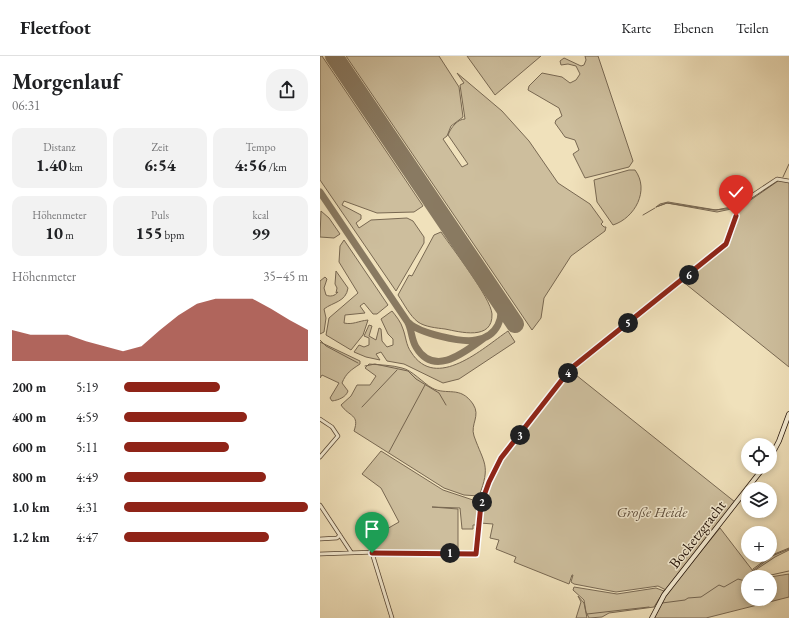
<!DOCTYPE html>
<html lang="de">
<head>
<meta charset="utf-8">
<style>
	body { margin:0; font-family:"EB Garamond",serif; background:#f2f2f2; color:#202124; height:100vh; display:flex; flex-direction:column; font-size:15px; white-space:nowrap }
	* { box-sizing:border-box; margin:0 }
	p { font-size:13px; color:#757577 }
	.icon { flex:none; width:22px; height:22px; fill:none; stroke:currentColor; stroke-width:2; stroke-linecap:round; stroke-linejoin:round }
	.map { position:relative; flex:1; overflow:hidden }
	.details { display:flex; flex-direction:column; background:#fff; width:320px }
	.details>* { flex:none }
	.fabs { position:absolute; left:421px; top:382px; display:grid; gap:8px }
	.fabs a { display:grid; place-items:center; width:36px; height:36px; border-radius:50%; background:#fff; box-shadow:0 2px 6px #0003; font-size:20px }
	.pin { position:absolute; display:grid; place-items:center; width:34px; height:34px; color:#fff; margin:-41px -17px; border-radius:50% 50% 50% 0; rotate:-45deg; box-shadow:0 0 4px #0007 }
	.pin .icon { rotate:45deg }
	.km { position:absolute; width:20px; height:20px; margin:-10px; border-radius:50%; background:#222; color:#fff; font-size:11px; line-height:20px; text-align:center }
	.round { display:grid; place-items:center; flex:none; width:42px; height:42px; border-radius:16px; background:#f2f2f2 }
	.headline { display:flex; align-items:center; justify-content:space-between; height:68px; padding:0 12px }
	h1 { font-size:22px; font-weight:700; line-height:30px }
	.stats { display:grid; grid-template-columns:repeat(3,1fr); gap:6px; height:68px; padding:4px 12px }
	.stats div { display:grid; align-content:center; border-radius:10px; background:#f2f2f2; text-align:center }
	.stats b { font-size:17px; font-weight:700 }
	.stats small { font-size:11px; font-weight:400 }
	.stats p { font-size:11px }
	.chart { height:112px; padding:8px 12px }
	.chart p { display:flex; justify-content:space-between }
	.chart svg { width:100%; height:72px; margin-top:4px; fill:#8f2418; opacity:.7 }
	ul { padding:0 12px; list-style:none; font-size:13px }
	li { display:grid; grid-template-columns:64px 48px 1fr; align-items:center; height:30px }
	li i { height:10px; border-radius:5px; background:#8f2418 }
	header { display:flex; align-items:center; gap:24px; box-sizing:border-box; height:56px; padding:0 20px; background:#fff; border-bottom:1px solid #e0e0e0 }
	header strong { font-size:19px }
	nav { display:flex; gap:22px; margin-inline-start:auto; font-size:14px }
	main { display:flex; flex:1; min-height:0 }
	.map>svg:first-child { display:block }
	.green { fill:#cdbe9d; stroke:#786852 }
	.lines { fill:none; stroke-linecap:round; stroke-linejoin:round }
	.stream { stroke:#74644f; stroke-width:1 }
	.taxiway { stroke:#897a62; stroke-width:7 }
	.runway { stroke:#897a62; stroke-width:18 }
	.street-casing { stroke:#564635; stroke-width:4.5 }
	.secondary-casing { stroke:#221208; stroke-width:5.5 }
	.street { stroke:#f5ecd3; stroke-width:3 }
	.secondary { stroke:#f5ecd3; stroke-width:4 }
	.route-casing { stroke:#fff; stroke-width:8 }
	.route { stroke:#8f2418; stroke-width:5 }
	.labels { text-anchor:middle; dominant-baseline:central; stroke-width:3; stroke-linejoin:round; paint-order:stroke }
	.park-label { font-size:15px; font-style:italic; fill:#5e4e3c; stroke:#f5ecd3 }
	.street-label { font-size:15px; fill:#221208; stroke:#f5ecd3 }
</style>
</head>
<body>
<header>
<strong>Fleetfoot</strong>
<nav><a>Karte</a><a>Ebenen</a><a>Teilen</a></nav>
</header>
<main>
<section class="details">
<div class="headline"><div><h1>Morgenlauf</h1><p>06:31</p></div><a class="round"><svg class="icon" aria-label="share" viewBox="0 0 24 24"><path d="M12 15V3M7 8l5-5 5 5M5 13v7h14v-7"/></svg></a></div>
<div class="stats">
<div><p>Distanz</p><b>1.40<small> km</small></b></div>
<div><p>Zeit</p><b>6:54</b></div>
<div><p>Tempo</p><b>4:56<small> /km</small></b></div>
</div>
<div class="stats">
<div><p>Höhenmeter</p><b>10<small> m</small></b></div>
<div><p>Puls</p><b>155<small> bpm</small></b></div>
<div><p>kcal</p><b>99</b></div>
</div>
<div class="chart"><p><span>Höhenmeter</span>35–45 m</p>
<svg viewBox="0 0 160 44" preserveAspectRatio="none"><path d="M0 44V25L10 28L20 28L30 28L40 32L50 35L60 38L70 35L80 25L90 16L100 9L110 6L120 6L130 6L140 12L150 19L160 25V44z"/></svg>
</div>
<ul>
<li><b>200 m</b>5:19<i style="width:52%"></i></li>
<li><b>400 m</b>4:59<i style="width:67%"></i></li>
<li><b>600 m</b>5:11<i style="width:57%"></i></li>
<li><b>800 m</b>4:49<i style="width:77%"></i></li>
<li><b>1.0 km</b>4:31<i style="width:100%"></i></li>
<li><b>1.2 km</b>4:47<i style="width:79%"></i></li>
</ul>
</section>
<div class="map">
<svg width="469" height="562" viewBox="0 0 469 562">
	<rect width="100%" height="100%" fill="#f0e1bb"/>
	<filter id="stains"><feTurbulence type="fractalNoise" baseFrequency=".005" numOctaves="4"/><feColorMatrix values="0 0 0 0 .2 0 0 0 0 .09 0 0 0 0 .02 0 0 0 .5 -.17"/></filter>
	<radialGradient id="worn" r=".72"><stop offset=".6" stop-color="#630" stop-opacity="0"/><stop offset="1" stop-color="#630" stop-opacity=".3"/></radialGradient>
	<!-- green -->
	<path class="green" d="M0,0H2L103,150L94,156L57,157L24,145L22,149L41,159V163L36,167L39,172L51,164L87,162L93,165L104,181V187L76,235L0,124Z
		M26,0H119L139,31L143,61L131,70L127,80L123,83L142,111L148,108L128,79C131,71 138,63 145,63L140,29L144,27L137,17L182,55L209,85L238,127L270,148L283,166L281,168L284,171H286L285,175L251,200L224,242L221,262L212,274Z
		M147,0H221L175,39Z
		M265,0H278L313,105L309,111L265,122L253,98L259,94L255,84L245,81L235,67L236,64L242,60L239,52L208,34L209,30L222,17L242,21L250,27L256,24L260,18L256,10L248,8L241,9L240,5L244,2L261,10L264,9L266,4Z
		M309,114H315C330,134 315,162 293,169L277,146L274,124Z
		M459,123L469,125V311L362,225L409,184L419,149Z
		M348,146L396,154L416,150V152L397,156L347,147L336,151L340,148Z
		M1,155L9,162L20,178L14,182L0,181Z
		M121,176C132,192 171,242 172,258C173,285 140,276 125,273C117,272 105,271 98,266C90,260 84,248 78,239L89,219L92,220L114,179Z
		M24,184L68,249L57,258H53L44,247L40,250L45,257L25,259L24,267C33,269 38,265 48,264L43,279L31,294L6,279L9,262L38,237L19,206L20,190Z
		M16,215L28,232C26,246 13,246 4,253L6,262L4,276L0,278V225L5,221L7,223L4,232L6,239C10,241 15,240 18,236L16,237L17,232L15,228Z
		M72,255C76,260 81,266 83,273C86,281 86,289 91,296C116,336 163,292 188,275L195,286L139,323L123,327L84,308L67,305L61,296L56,298L60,304L46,301L34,296L39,289L44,291L49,289V282L44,280L49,269L52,270L49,280L56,284L59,272L61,273L62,285L67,291L73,289V283L68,278L61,263Z
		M0,286L40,305V308C31,314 26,317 22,327L28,335C26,341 19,344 12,345L10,342L19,327L2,319L0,322Z
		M49,308C60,309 72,309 82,312C92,314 103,327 112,332C127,340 140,329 153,348C161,360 150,368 154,380C164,408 171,409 159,440L144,439L124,432L34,375C40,358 29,361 21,349L31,340L37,329H50L56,320L45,312Z
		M251,315L415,446L346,534L338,530L296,536L254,528L251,526L253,519H252L249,528L194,506L196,501L176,493L179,484L170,482L173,468L160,467L165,438L181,404Z
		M61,395L123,434L153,444V446L160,448L157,469H153V473H142L140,452L112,451L138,453V496L52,495L48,488L60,481L58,478L79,466L61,432L42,418Z
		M400,472L433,515V513L452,499L469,492V494L455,501L434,515L449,521H428V543H450V521L469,518V541L386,562H333L345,540Z
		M254,531L297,538L336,532L344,535L334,551L289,557L282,561L269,562L266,556L264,544L253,534Z
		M258,540L264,547L267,562H256L261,546Z"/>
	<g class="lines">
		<!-- stream -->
		<path class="stream" d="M463,121L469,108
			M420,149L432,143L458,125
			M336,151L347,147L394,154L416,152
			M323,159L335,152
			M0,284L6,290L38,307
			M45,310L55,308L88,315L96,323L119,337L126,349
			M42,351L77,314
			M69,396L105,329
			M434,514L452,500L469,493
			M443,517L451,519L469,515
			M429,521L432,515
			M342,547L365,544L368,542L381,541L399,529L404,531L418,523L425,525L428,522
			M267,558L329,551"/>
		<!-- taxiway -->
		<path class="taxiway" d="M0,136L87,265C92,273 91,283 96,291C115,323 147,294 167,280
			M89,267C99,277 142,287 156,284C177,281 186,261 178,243"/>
		<!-- runway -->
		<path class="runway" d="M14,0L195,268"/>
		<defs>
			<path id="street" d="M0,363L12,371L18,380L0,401
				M0,449L31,496
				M0,483L17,482L20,479
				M52,497L72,562
				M0,498L56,496L156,498L161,448L167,431L181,402L251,313L403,191C413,181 416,162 418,149L457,123L469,125"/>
			<path id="secondary" d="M450,402L459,385L469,358
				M332,562L344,539L444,411"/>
		</defs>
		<!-- street casing -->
		<use href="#street" class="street-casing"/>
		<!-- secondary casing -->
		<use href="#secondary" class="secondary-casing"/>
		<!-- street -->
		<use href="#street" class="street"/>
		<!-- secondary -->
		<use href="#secondary" class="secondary"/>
	</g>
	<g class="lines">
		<defs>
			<path id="route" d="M52,497L156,498L161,448L169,426L181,402L245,320L254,310L406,188L416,160"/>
		</defs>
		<!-- route casing -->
		<use href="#route" class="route-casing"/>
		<!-- route -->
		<use href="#route" class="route"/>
	</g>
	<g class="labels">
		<!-- park labels -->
		<g class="park-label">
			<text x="332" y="455">Große Heide</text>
		</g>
		<!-- street labels -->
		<g class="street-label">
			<text transform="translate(377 478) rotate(-52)">Bocketzgracht</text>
		</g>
	</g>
	<rect width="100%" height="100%" filter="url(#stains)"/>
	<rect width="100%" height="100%" fill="url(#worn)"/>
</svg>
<div class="fabs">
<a><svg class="icon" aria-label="locate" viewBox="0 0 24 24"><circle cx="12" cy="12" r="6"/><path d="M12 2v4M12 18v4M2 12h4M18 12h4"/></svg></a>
<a><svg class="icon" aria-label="layers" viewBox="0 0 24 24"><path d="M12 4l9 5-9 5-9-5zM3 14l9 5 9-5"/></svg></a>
<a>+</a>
<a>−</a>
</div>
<div class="pin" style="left:52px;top:497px;background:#1e9e55"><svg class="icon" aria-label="arrive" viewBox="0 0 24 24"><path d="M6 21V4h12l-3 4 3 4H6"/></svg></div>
<div class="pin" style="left:416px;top:160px;background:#d93025"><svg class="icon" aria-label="check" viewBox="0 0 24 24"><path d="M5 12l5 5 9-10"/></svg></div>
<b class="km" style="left:130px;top:497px">1</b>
<b class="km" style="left:162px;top:446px">2</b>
<b class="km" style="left:200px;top:379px">3</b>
<b class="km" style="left:248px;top:317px">4</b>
<b class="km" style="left:308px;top:267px">5</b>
<b class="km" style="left:369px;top:219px">6</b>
</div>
</main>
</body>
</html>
